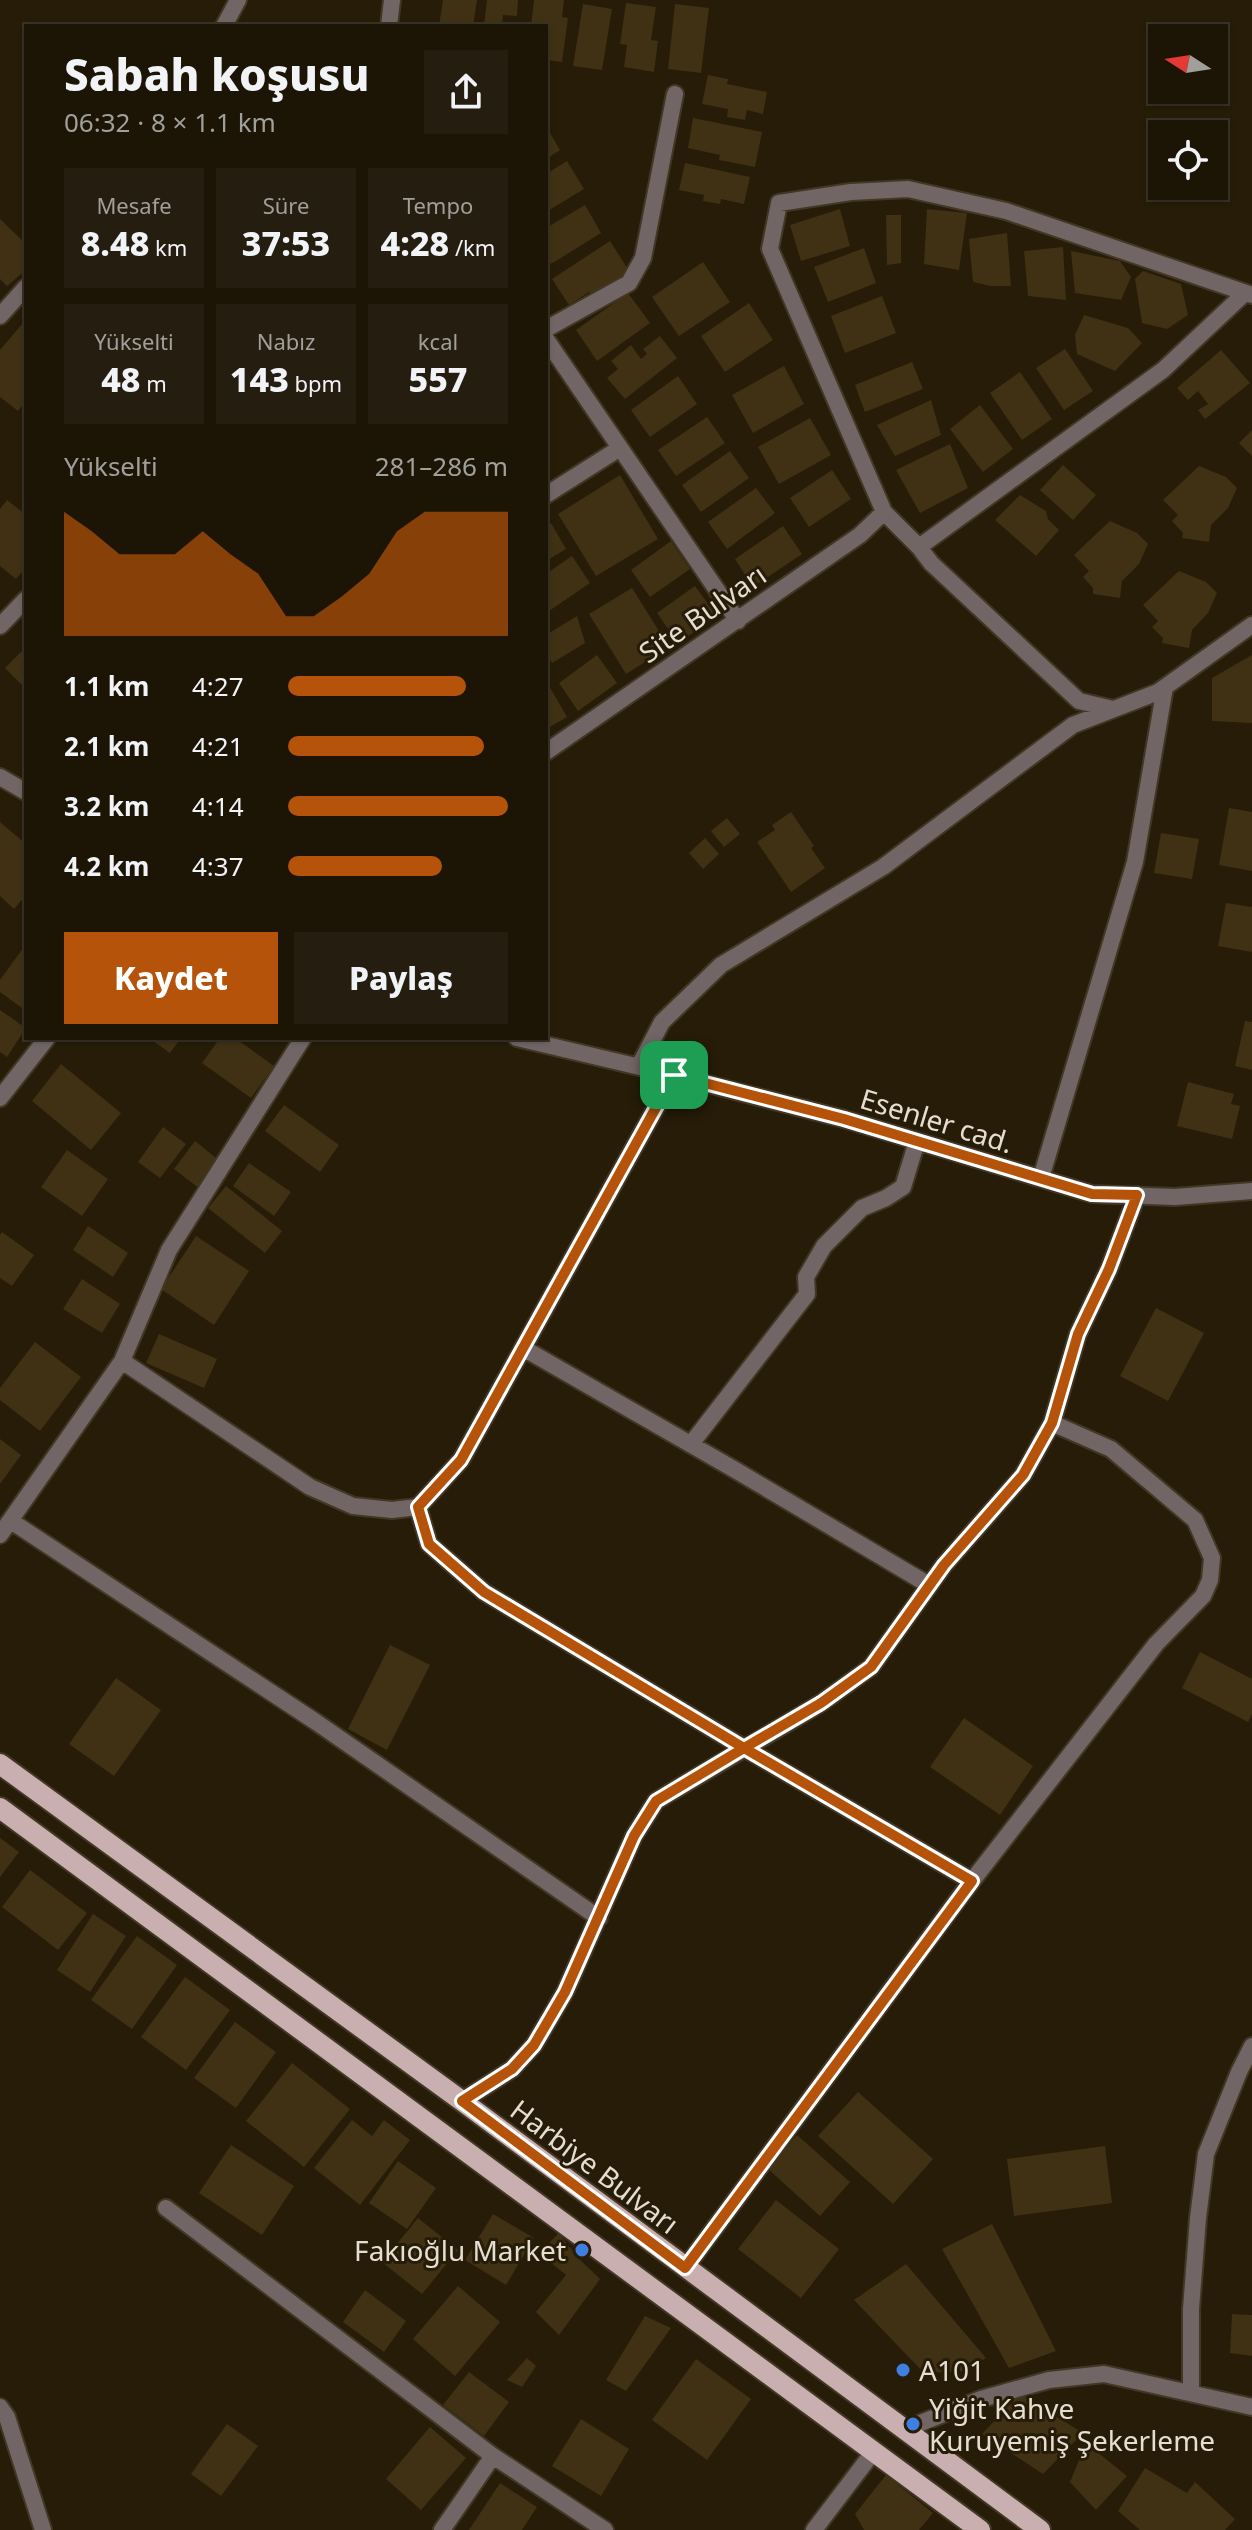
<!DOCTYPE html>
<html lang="tr">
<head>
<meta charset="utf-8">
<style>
	body { margin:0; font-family:"Noto Sans",sans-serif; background:#251e10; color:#f1f3f6; height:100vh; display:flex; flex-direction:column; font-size:30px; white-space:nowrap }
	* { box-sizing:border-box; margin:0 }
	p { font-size:26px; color:#a09f9b }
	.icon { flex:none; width:44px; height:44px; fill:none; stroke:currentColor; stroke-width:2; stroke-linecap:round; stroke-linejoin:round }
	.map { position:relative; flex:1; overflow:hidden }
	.side { position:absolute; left:24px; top:24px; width:524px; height:1016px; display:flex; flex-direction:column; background:#1c1506; border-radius:0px; box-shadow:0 2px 6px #0004,0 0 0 2px #3a3428 }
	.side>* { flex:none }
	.needle { width:52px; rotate:282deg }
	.buttons { position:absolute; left:1148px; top:24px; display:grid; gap:16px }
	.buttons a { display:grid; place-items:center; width:80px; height:80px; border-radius:0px; background:#1c1506; box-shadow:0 2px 6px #0004,0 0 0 2px #3a3428; font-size:40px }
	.pin { position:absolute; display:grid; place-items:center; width:68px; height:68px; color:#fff; margin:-34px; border-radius:16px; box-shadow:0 4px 12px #0006 }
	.round { display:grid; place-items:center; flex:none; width:84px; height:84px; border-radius:0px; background:#251e10 }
	.overview { display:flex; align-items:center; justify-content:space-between; height:136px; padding:0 40px }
	h1 { font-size:44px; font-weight:800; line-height:60px }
	.figures { display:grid; grid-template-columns:repeat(3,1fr); gap:12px; height:136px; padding:8px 40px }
	.figures div { display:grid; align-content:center; border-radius:0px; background:#251e10; text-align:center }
	.figures b { font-size:34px; font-weight:800 }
	.figures small { font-size:22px; font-weight:400 }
	.figures p { font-size:22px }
	.chart { height:224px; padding:16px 40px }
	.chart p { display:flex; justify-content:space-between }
	.chart svg { width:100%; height:144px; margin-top:8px; fill:#b45309; opacity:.7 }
	.action { display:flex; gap:16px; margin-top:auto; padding:16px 40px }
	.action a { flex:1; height:92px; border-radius:0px; background:#b45309; color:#fff; font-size:32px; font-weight:800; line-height:92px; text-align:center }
	.action a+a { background:#251e10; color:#f1f3f6 }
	ul { padding:0 40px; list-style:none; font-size:26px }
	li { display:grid; grid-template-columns:128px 96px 1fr; align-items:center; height:60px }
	li i { height:20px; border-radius:10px; background:#b45309 }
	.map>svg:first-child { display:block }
	.building { fill:#403114 }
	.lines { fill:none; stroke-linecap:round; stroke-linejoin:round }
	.street-casing { stroke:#413724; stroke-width:20 }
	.primary-casing { stroke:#413724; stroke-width:24 }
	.street { stroke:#726566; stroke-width:16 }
	.primary { stroke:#c9afb0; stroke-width:20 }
	.route-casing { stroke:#fff; stroke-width:16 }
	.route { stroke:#b45309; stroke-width:10 }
	.shop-dot { fill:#3f7fe0; stroke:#261c08; stroke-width:3 }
	.labels { text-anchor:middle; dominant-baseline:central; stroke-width:6; stroke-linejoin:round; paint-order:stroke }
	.street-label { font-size:28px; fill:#e5ded1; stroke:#261c08 }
	.poi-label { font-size:28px; fill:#e5ded1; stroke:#261c08; text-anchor:start }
</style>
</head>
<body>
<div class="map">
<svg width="1252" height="2530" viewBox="0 0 1252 2530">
	<rect width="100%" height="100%" fill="#261c08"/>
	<!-- building -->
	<path class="building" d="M443,0H477L473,26H439Z
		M487,0H518L517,16L503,15L502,26H484Z
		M534,0H564L562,17L568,18L562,62L546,60V26H531Z
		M626,3L656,7L651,40L658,41L654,72L624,67L627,45L620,44Z
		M583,4L612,9L602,70L573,66Z
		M675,4L709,8L701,73L668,69Z
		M708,75L728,79L727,84L767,92L763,114L747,110L745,120L727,117L728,109L702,104Z
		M693,118L762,132L755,167L719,160L720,155L688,148Z
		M546,126L560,150L546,159Z
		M567,161L584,189L546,212V174Z
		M685,163L750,177L744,204L721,199L720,204L703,201L704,195L679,190Z
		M585,205L601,233L551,264L546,256V228Z
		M840,209L850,246L801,261L790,225Z
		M927,209L967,213L959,270L924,264Z
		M886,215H901V263L887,265Z
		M0,219L26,244V270L7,286L0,279Z
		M1007,233L1011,286H991L973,282L969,239Z
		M610,241L631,274L593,299L589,292L569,305L552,279Z
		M1063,247L1066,300L1028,296L1024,251Z
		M864,248L876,283L828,302L814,267Z
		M1071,251L1120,261L1131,277L1121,300L1075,293Z
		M703,262L730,302L679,336L652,297Z
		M1143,271L1181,284L1188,315L1167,329L1142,323L1135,279Z
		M628,293L650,323L597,361L576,330Z
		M882,296L896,333L845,353L831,316Z
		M749,303L773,340L725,372L701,336Z
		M1084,315L1128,328L1142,343L1115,371L1077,354L1075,335Z
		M23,323L26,325V401L18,411L0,397V350Z
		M660,336L677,358L625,399L607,378L618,369L611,361L631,345L641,359L647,354L643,349Z
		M1065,349L1093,391L1064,410L1036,368Z
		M1221,350L1250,383L1205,419L1198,410L1208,404L1198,391L1188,400L1177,388Z
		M912,362L923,389L865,412L855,385Z
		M784,366L804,404L753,433L732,395Z
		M1020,372L1052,419L1022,440L990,393Z
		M678,376L697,404L650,437L631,410Z
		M931,400L941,435L895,456L877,425Z
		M980,405L1013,449L983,472L950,429Z
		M707,417L725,443L676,476L658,450Z
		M810,418L831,455L779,484L758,447Z
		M1252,430V456L1239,443Z
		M950,444L968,488L920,513L896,470Z
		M730,451L749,478L701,512L682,485Z
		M1063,465L1096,495L1073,520L1040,490Z
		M1199,466L1226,477L1237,488L1228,508L1211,525L1209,542L1182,538L1183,533L1172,521L1178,515L1163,500Z
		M832,470L851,499L809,527L790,498Z
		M620,475L658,539L596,576L558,514Z
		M756,488L775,513L727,549L708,522Z
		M1020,495L1046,511L1048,519L1059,530L1036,556L995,520Z
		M7,500L26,515V567L16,579L0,566V509Z
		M1110,521L1137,533L1148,544L1139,564L1122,581L1120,598L1093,594V588L1083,577L1089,571L1074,555Z
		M551,523L566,549L546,561V526Z
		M783,526L802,554L753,587L735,559Z
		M671,541L690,569L650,597L631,570Z
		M572,556L590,583L549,611L546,606V574Z
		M1179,571L1206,582L1217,593L1208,613L1192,630L1189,648L1162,643L1163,638L1152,627L1158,621L1143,605Z
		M695,586L717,616L678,643L657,613Z
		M632,588L669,647L626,674L589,614Z
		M577,616L585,643L552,663L546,653V635Z
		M22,651L26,655V689L5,668Z
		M597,655L617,683L578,711L559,683Z
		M1252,655V723L1212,721V678Z
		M548,684L567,717L546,729V685Z
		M1229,808L1252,812V871L1219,865Z
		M791,812L814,846L811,848L825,868L791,892L757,842L775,830L772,825Z
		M727,818L740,834L724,847L711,831Z
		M0,822L26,844V895L14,909L0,896Z
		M1161,833L1199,839L1192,879L1154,873Z
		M705,838L719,854L703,869L689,853Z
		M1226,903L1252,907V952L1218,946Z
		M26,944V1011L0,992V980Z
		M0,1010L26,1028L7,1057L0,1052Z
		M1245,1021L1252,1022V1070L1235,1066Z
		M149,1038H181L170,1053Z
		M220,1038H235L274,1066L251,1098L202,1063Z
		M61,1064L121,1113L91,1150L32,1101Z
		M1188,1082L1234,1094L1231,1104L1240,1106L1232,1139L1177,1126Z
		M284,1105L339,1145L320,1172L265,1131Z
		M163,1127L186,1144L160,1178L138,1162Z
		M195,1141L221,1162L200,1189L174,1169Z
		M67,1150L108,1179L82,1216L41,1187Z
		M249,1163L291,1192L274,1216L233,1186Z
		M226,1186L282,1231L265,1253L208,1208Z
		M88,1226L128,1253L113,1277L73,1250Z
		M2,1232L34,1255L12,1286L0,1278V1235Z
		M196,1236L249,1271L214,1325L161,1289Z
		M82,1279L120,1304L102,1333L63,1309Z
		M1156,1308L1204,1333L1168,1401L1120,1376Z
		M159,1334L217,1359L204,1388L146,1363Z
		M35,1342L81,1377L40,1431L0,1400V1388Z
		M0,1439L21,1455L0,1484Z
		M390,1645L430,1665L387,1750L348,1729Z
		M1200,1652L1252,1679V1714L1248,1722L1182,1688Z
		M116,1678L161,1710L114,1776L69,1744Z
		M964,1718L1033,1766L1000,1815L930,1767Z
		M0,1838L19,1852L0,1877Z
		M30,1870L87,1913L58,1950L2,1907Z
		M93,1914L126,1936L90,1992L57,1970Z
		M137,1936L177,1965L132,2029L91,2000Z
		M185,1977L230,2010L186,2070L141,2037Z
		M235,2022L276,2052L236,2108L194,2078Z
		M292,2063L350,2109L304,2167L246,2121Z
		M858,2092L933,2159L893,2204L818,2136Z
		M352,2120L372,2136L384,2120L410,2140L360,2205L314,2168Z
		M797,2135L850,2182L820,2216L767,2168Z
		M231,2145L294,2186L262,2235L199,2193Z
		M1105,2146L1112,2203L1014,2216L1007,2159Z
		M398,2161L436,2188L407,2229L369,2203Z
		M776,2200L839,2249L801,2298L738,2249Z
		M493,2214L534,2238L506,2285L465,2260Z
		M418,2218L458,2250L422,2294L382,2262Z
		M992,2224L1056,2351L1009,2368L942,2249Z
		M559,2233L577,2257L600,2279L559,2335L536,2312L566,2275L539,2253Z
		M906,2264L986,2358L964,2371L924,2373L854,2300Z
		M458,2286L500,2322L455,2376L413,2339Z
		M365,2290L406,2321L384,2352L343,2322Z
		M1232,2314L1252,2315V2356L1230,2353Z
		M645,2316L671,2328L626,2391L606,2380Z
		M527,2358L536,2366L522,2387L507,2380Z
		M696,2359L751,2399L707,2460L652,2420Z
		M469,2372L509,2402L484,2436L443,2405Z
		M1020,2394L1083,2433L1043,2474L982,2434Z
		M581,2419L629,2449L601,2496L552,2466Z
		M227,2424L258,2446L221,2496L191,2474Z
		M430,2427L466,2458L421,2510L386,2479Z
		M1086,2443L1127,2476L1096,2510L1070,2482Z
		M1145,2468L1187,2493L1195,2482L1235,2519L1225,2530H1140L1118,2511Z
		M886,2475L933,2513L919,2530H864L855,2514Z
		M500,2483L537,2507L522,2530H469Z"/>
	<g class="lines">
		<defs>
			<path id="street" d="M224,26L238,0
				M389,26L392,0
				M0,316L26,287
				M546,329L629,283L643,258L675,94
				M546,339L738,621
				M546,495L620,448
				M919,547L1163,370L1245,293
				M0,626L26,599
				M1113,709L1079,701L931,563L919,547L884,512L770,249L779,203L851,192L908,189L1006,211L1252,295
				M546,752L860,535L884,512
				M0,777L26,792
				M517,1038L661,1072L844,1119L1092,1194L1175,1197L1252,1191
				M639,1066L662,1022L721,965L883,867L1073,725L1158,692L1252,625
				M0,1098L47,1038
				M1041,1178L1135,862L1165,687
				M523,1348L737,1471L929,1585
				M122,1361L310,1487L353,1506L392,1510L418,1507L461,1460L674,1075
				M691,1444L807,1294L806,1277L824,1246L862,1208L886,1198L903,1187L917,1141
				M418,1507L429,1544L484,1592L744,1748L972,1881
				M11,1521L316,1722L599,1918
				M0,1535L122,1361L169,1250L303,1038
				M462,2101L512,2069L534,2045L565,1992L634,1836L656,1801L821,1703L871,1667L944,1565L1023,1475L1052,1423L1078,1334L1109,1269L1137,1195
				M166,2208L493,2456L605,2530
				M685,2268L965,1890L1156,1644L1203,1596L1210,1580L1212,1558L1195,1520L1111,1449L1052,1423
				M1191,2393V2309L1198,2218L1206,2154L1239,2072L1252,2046
				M0,2407L7,2417L43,2530
				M903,2430L981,2399L1049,2380L1104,2374L1252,2407
				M442,2530L493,2456
				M814,2530L874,2451"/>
			<path id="primary" d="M0,1764L462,2101L1040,2530
				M0,1808L980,2530"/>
		</defs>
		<!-- street casing -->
		<use href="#street" class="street-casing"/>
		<!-- primary casing -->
		<use href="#primary" class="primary-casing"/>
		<!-- street -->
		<use href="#street" class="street"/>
		<!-- primary -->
		<use href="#primary" class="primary"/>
	</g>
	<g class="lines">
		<defs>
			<path id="route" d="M674,1075L461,1460L418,1507L429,1544L484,1592L744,1748L656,1801L634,1836L565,1992L534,2045L512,2069L462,2101L685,2268L972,1881L744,1748L821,1703L871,1667L944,1565L1023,1475L1052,1423L1078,1334L1109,1269L1137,1195L1092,1194L844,1119L674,1075"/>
		</defs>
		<!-- route casing -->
		<use href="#route" class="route-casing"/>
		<!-- route -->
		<use href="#route" class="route"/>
	</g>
	<!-- markers -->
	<g class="shop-dot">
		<circle cx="582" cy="2250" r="8"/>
		<circle cx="903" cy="2370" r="8"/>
		<circle cx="913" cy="2424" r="8"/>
	</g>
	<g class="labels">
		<!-- street labels -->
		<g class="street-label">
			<text transform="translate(702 613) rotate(-35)">Site Bulvarı</text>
			<text transform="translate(937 1120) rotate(17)">Esenler cad.</text>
			<text transform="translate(595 2166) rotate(37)">Harbiye Bulvarı</text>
		</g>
		<!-- poi labels -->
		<g class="poi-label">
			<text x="566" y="2250" text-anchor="end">Fakıoğlu Market</text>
			<text x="919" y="2370">A101</text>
			<text x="929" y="2408">Yiğit Kahve<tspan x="929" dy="32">Kuruyemiş Şekerleme</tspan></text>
		</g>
	</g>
</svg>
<div class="buttons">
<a><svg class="needle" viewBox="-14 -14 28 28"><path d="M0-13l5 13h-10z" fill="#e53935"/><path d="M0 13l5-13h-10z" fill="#a09f9b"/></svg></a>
<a><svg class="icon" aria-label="locate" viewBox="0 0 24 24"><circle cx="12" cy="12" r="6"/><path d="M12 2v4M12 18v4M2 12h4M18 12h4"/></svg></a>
</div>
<div class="pin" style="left:674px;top:1075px;background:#1e9e55"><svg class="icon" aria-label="arrive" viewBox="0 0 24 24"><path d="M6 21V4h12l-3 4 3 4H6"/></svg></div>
<section class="side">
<div class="overview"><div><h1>Sabah koşusu</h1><p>06:32 · 8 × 1.1 km</p></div><a class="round"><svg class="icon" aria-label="share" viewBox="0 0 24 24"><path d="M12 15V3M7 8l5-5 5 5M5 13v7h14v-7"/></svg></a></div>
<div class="figures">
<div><p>Mesafe</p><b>8.48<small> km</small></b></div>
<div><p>Süre</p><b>37:53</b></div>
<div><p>Tempo</p><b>4:28<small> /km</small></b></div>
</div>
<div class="figures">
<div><p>Yükselti</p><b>48<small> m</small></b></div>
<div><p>Nabız</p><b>143<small> bpm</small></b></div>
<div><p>kcal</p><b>557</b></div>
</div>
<div class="chart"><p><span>Yükselti</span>281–286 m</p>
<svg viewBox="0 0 160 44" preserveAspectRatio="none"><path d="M0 44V6L10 12L20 19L30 19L40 19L50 12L60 19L70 25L80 38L90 38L100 32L110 25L120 12L130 6L140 6L150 6L160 6V44z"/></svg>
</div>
<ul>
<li><b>1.1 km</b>4:27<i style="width:81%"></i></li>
<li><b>2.1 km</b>4:21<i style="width:89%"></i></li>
<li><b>3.2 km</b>4:14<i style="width:100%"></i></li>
<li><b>4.2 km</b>4:37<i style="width:70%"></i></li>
</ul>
<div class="action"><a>Kaydet</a><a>Paylaş</a></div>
</section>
</div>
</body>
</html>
